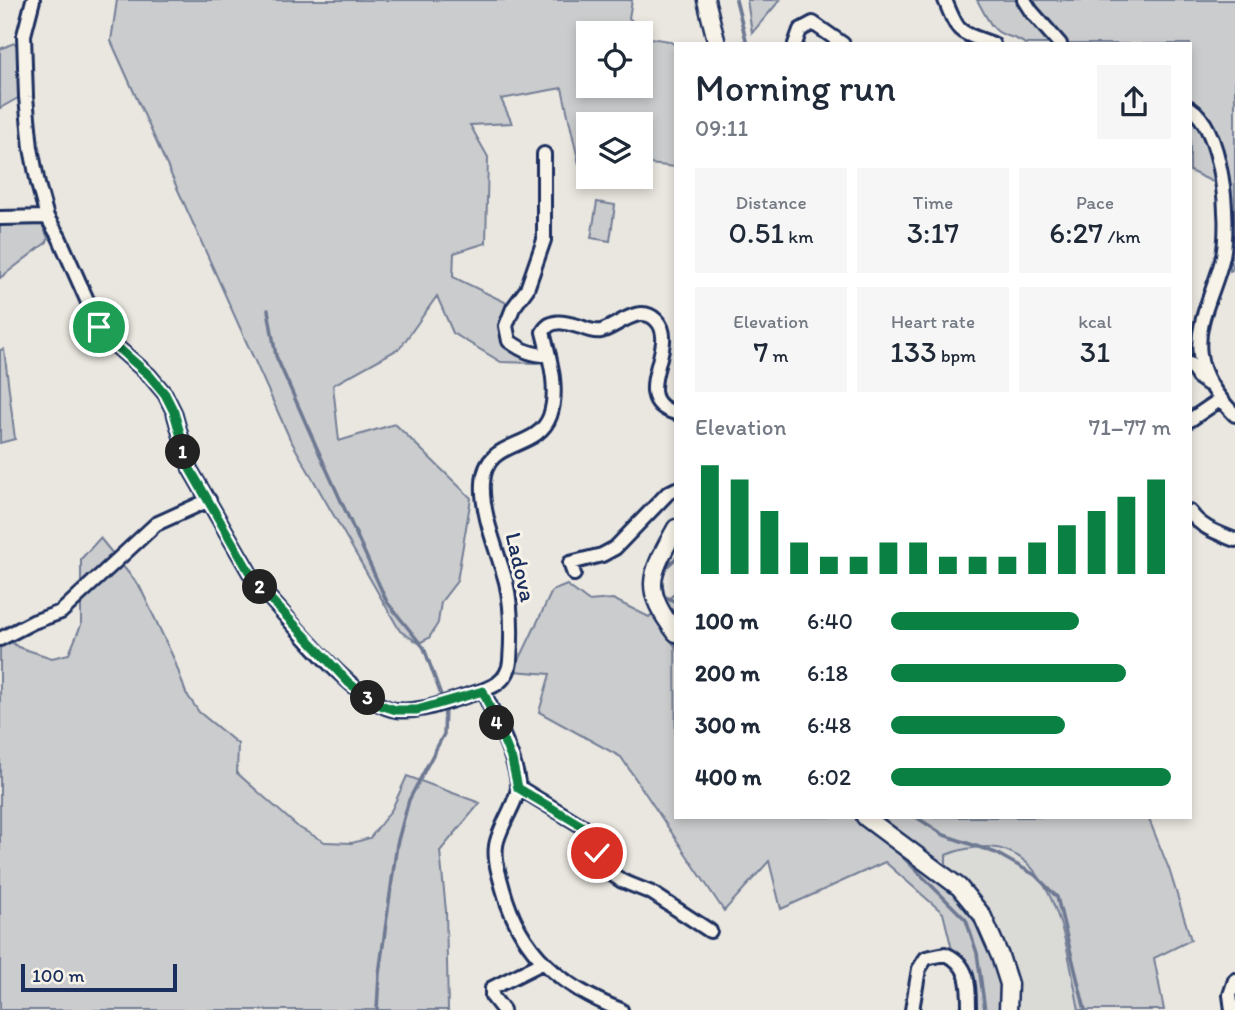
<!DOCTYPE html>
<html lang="en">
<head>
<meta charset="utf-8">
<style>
	body { margin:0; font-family:Itim,sans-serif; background:#f6f6f7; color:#1f2937; height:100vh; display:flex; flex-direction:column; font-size:26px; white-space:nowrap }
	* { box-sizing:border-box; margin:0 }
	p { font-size:23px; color:#747a83 }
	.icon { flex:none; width:38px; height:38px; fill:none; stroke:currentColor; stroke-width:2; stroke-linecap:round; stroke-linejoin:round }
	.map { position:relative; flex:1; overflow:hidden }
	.sheet { position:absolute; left:674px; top:42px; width:518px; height:777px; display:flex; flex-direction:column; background:#fff; border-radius:0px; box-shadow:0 4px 10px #0003 }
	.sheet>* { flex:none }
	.tools { position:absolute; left:576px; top:21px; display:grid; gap:14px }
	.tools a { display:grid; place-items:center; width:77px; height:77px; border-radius:0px; background:#fff; box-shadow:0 4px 10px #0003; font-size:35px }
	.scale { position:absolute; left:21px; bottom:18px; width:156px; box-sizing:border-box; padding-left:7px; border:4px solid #1b2f5e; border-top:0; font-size:19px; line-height:24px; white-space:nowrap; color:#1b2f5e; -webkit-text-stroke:5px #f7f3e8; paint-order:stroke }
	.pin { position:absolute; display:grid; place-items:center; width:60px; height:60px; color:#fff; margin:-30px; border:4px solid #fff; border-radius:50%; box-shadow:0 2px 7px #0007 }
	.km { position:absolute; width:35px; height:35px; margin:-18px; border-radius:50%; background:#222; color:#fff; font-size:19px; line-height:35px; text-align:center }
	.round { display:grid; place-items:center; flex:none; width:74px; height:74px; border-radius:0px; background:#f6f6f7 }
	.overview { display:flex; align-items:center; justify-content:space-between; height:119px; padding:0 21px }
	h1 { font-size:38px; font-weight:600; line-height:52px }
	.figures { display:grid; grid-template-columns:repeat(3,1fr); gap:10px; height:119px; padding:7px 21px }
	.figures div { display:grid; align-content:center; border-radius:0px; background:#f6f6f7; text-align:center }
	.figures b { font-size:30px; font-weight:600 }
	.figures small { font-size:19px; font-weight:400 }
	.figures p { font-size:19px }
	.chart { height:196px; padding:14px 21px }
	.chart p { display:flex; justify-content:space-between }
	.chart svg { width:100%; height:126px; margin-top:7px; stroke:#0b8043; stroke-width:6 }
	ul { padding:0 21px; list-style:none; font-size:23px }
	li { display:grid; grid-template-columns:112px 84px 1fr; align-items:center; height:52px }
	li i { height:18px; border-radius:9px; background:#0b8043 }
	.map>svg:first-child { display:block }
	.built { fill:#dadad6 }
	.green { fill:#cbcccd; stroke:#737e96; stroke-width:2; fill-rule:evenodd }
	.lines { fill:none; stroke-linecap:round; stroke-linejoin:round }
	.stream { stroke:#6d7892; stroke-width:3.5 }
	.street-casing { stroke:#1b2f5e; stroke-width:18 }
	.secondary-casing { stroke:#1b2f5e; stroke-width:21 }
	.street { stroke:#f7f3e8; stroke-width:12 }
	.secondary { stroke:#f7f3e8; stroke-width:16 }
	.route-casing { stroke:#fff; stroke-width:14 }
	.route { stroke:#0b8043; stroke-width:9 }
	.labels { text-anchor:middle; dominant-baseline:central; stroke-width:6; stroke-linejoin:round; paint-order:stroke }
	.street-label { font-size:23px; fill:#1b2f5e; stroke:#f7f3e8 }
</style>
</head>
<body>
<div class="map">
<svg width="1235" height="1010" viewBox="0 0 1235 1010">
	<rect width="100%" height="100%" fill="#eae7e0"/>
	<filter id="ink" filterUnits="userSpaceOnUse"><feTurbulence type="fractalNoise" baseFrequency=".0143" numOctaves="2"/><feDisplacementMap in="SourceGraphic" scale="14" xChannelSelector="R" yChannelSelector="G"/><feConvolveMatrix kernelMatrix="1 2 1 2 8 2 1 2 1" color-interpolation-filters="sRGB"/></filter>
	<g filter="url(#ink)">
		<!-- built -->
		<path class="built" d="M978,847L1000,848L1017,853L1044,884L1058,914L1079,1010H1013L976,898L946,865V855L957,850Z"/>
		<!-- green -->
		<path class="green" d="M117,0H632L629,18L651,38L669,41L675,45V167L641,163L640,124H588V163L579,164L562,88L501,99L512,123L470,125L488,157L486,243L454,253L453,277L511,305L502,324V339L512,348L538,363L501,362L453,333L437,296L400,348L333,385L339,441L395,424L471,498L457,581L441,602L438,623L429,638L419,643L400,631L290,439L111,41ZM588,33H640V86H588Z
			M747,0H780L752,33Z
			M977,0H1235V259L1232,270L1230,271V190L1190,171V44H1025C1017,37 1005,37 997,31C988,24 983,10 977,0Z
			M14,43L18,45V98L0,108V49Z
			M597,202L615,205L610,241L591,238Z
			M36,220L42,224L48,238L47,242L0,278V223Z
			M4,349L15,439L0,443V350Z
			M100,538L140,587L174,659L186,693L199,712L238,744L237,773L298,827L325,842L352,843L370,838L392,809L407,776L480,803L440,851L446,911L448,1010H0V633L18,647L52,658L69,654L81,625V559Z
			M567,585L588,601L613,599L649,617L675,593L676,817H1148L1169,869L1191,940L1154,958L1164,1010H1079C1068,957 1058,850 988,847C973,847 960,849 946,855V865L976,898L1013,1010H959L964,998L943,913L885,862L781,909L769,861L724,911L621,757L539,712L550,674L514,671L552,591Z"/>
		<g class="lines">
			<!-- stream -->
			<path class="stream" d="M736,0L747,44
				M268,310L276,356L316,446L387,602L424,648L445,706L444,734L409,800L397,844L379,974L377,1010
				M676,558L660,573L664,596L676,602
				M666,627L665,632L676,646
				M916,817L944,835L996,853L1035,875L1057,897L1085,1010
				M892,846L966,920L977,953L985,1010"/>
			<defs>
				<path id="street" d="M33,0L24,35L26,97L31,148L38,184L47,217L59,237L99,327L109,340L149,375L165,394L174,412L190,469L251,575L263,591C291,620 358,706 396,710C421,713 445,702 469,695C488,689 508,684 510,661C512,634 512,607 506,582C498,552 481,514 483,483C485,437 537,452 550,416C559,389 550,359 543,332C551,317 567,323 581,327C588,330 594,332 601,331C617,327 639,303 656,320C682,345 625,399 676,413
					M945,0C959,35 958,31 993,44
					M1024,0L1031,11L1060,44
					M795,44L800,30L813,23L843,44
					M1190,108C1223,129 1230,220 1223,256C1216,289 1195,321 1200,355C1203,378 1219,399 1235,415
					M544,154V240L527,289L513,308L506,326L509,341C523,351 532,355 549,355
					M0,218L47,217
					M1190,364L1198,377L1208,384
					M1190,420L1221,399
					M1190,512C1201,528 1218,533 1235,540
					M574,574L570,563L602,555L615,548L668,493L676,489
					M0,639L33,622L61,612L156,524L209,500
					M483,691C493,713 518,762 518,786C518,802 498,828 496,846C494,861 499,874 503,889C520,952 561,987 621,1010
					M518,787L582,826L597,853L613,875L622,881L652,893L710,931
					M503,1010L492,996V988L542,963
					M912,1010L919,969L926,958L945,954C970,964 969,987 969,1010
					M1232,1010L1230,995L1235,980"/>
				<path id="secondary" d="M706,0L717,44
					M676,528C650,576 641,587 676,633
					M865,817L959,887L982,915L1000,956L1009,984L1008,1010"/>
			</defs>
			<!-- street casing -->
			<use href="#street" class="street-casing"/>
			<!-- secondary casing -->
			<use href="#secondary" class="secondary-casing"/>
			<!-- street -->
			<use href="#street" class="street"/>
			<!-- secondary -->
			<use href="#secondary" class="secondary"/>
		</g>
	</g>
	<g class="lines" filter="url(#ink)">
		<defs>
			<path id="route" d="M99,327L109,340L149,375L165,394L174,412L190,469L251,575L263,591L349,683L377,704L396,710H417L483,691L512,760L518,788L582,826L597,853"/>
		</defs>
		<!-- route casing -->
		<use href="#route" class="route-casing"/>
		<!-- route -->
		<use href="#route" class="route"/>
	</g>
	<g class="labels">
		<!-- street labels -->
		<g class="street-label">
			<text transform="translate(521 567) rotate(77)">Ladova</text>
		</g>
	</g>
</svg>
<div class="tools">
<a><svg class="icon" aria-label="locate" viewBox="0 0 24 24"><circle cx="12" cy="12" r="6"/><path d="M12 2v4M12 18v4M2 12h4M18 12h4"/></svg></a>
<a><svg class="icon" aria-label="layers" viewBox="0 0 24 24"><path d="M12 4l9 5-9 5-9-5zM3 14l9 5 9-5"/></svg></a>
</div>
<div class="scale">100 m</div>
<div class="pin" style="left:99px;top:327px;background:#1e9e55"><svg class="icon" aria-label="arrive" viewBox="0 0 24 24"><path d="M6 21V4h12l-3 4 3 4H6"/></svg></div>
<div class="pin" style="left:597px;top:853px;background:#d93025"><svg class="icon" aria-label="check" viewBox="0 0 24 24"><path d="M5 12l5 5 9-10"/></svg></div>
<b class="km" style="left:183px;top:452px">1</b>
<b class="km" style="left:260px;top:587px">2</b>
<b class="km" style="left:368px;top:698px">3</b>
<b class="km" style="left:497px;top:723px">4</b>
<section class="sheet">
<div class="overview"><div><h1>Morning run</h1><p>09:11</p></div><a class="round"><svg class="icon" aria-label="share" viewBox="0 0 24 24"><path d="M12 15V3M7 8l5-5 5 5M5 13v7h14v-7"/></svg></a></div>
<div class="figures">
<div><p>Distance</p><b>0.51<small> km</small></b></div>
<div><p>Time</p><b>3:17</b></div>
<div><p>Pace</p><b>6:27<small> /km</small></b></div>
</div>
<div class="figures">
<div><p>Elevation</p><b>7<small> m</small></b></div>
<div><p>Heart rate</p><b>133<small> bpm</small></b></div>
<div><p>kcal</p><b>31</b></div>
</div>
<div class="chart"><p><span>Elevation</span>71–77 m</p>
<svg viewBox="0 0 160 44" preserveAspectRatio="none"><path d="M5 44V6M15 44V11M25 44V22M35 44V33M45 44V38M55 44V38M65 44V33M75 44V33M85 44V38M95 44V38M105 44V38M115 44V33M125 44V27M135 44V22M145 44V17M155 44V11"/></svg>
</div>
<ul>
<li><b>100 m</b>6:40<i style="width:67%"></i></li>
<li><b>200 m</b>6:18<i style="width:84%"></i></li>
<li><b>300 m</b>6:48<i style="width:62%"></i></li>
<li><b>400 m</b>6:02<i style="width:100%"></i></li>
</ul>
</section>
</div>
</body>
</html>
